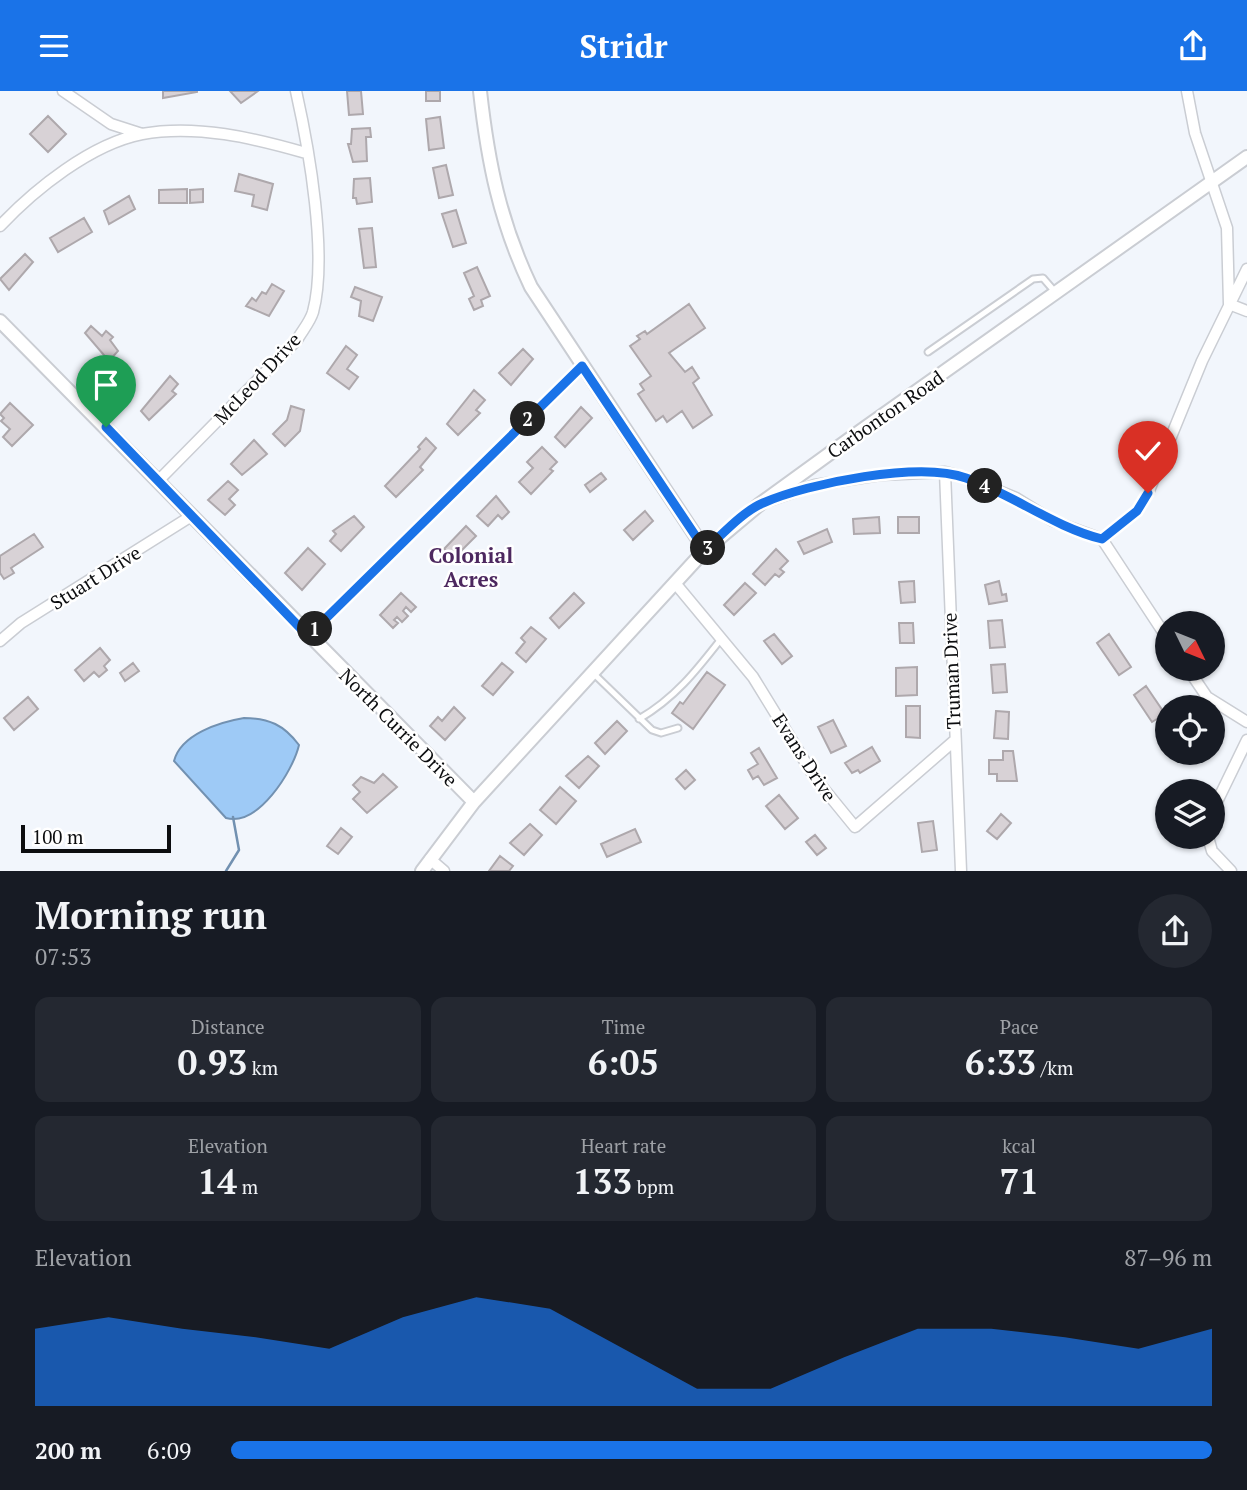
<!DOCTYPE html>
<html lang="en">
<head>
<meta charset="utf-8">
<style>
	body { margin:0; font-family:"PT Serif",serif; background:#242831; color:#f1f3f6; height:100vh; display:flex; flex-direction:column; font-size:26px; white-space:nowrap }
	* { box-sizing:border-box; margin:0 }
	p { font-size:23px; color:#9ea1a6 }
	.icon { flex:none; width:38px; height:38px; fill:none; stroke:currentColor; stroke-width:2; stroke-linecap:round; stroke-linejoin:round }
	.map { position:relative; height:780px; overflow:hidden }
	.sheet { display:flex; flex-direction:column; background:#171b24; flex:1 }
	.sheet>* { flex:none }
	.needle { width:46px; rotate:133deg }
	.fabs { position:absolute; left:1155px; top:520px; display:grid; gap:14px }
	.fabs a { display:grid; place-items:center; width:70px; height:70px; border-radius:50%; background:#171b24; box-shadow:0 2px 5px #0004; font-size:35px }
	.scale { position:absolute; left:21px; bottom:18px; width:150px; box-sizing:border-box; padding-left:7px; border:4px solid #0c0d0f; border-top:0; font-size:19px; line-height:24px; white-space:nowrap; color:#0c0d0f; -webkit-text-stroke:5px #fff; paint-order:stroke }
	.pin { position:absolute; display:grid; place-items:center; width:60px; height:60px; color:#fff; margin:-72px -30px; border-radius:50% 50% 50% 0; rotate:-45deg; box-shadow:0 0 7px #0007 }
	.pin .icon { rotate:45deg }
	.km { position:absolute; width:35px; height:35px; margin:-18px; border-radius:50%; background:#222; color:#fff; font-size:19px; line-height:35px; text-align:center }
	.round { display:grid; place-items:center; flex:none; width:74px; height:74px; border-radius:37px; background:#242831 }
	.summary { display:flex; align-items:center; justify-content:space-between; height:119px; padding:0 35px }
	h1 { font-size:38px; font-weight:700; line-height:52px }
	.figures { display:grid; grid-template-columns:repeat(3,1fr); gap:10px; height:119px; padding:7px 35px }
	.figures div { display:grid; align-content:center; border-radius:14px; background:#242831; text-align:center }
	.figures b { font-size:35px; font-weight:700 }
	.figures small { font-size:19px; font-weight:400 }
	.figures p { font-size:19px }
	.chart { height:196px; padding:14px 35px }
	.chart p { display:flex; justify-content:space-between }
	.chart svg { width:100%; height:126px; margin-top:7px; fill:#1a73e8; opacity:.7 }
	ul { padding:0 35px; list-style:none; font-size:23px }
	li { display:grid; grid-template-columns:112px 84px 1fr; align-items:center; height:52px }
	li i { height:18px; border-radius:9px; background:#1a73e8 }
	header { display:flex; justify-content:space-between; align-items:center; height:91px; padding:0 35px; background:#1a73e8; color:#fff; font-size:32px; font-weight:700 }
	.map>svg:first-child { display:block }
	.water { fill:#9ecaf6; stroke:#7291b1; stroke-width:2 }
	.lines { fill:none; stroke-linecap:round; stroke-linejoin:round }
	.stream { stroke:#7291b1; stroke-width:2.5 }
	.building { fill:#d8d2d6; stroke:#aea8ac; stroke-width:2 }
	.service-casing { stroke:#cacdd3; stroke-width:9 }
	.minor-casing { stroke:#cacdd3; stroke-width:13 }
	.tertiary-casing { stroke:#cacdd3; stroke-width:16 }
	.service { stroke:#fff; stroke-width:5 }
	.minor { stroke:#fff; stroke-width:10 }
	.tertiary { stroke:#fff; stroke-width:12 }
	.route-casing { stroke:#fff; stroke-width:14 }
	.route { stroke:#1a73e8; stroke-width:9 }
	.labels { text-anchor:middle; dominant-baseline:central; stroke-width:5; stroke-linejoin:round; paint-order:stroke }
	.street-label { font-size:19px; fill:#0c0d0f; stroke:#fff }
	.neighbourhood-label { font-size:21px; font-weight:bold; fill:#4d285f; stroke:#fff }
</style>
</head>
<body>
<header><svg class="icon" aria-label="menu" viewBox="0 0 24 24"><path d="M4 6h16M4 12h16M4 18h16"/></svg>Stridr<svg class="icon" aria-label="share" viewBox="0 0 24 24"><path d="M12 15V3M7 8l5-5 5 5M5 13v7h14v-7"/></svg></header>
<div class="map">
<svg width="1247" height="780" viewBox="0 0 1247 780">
	<rect width="100%" height="100%" fill="#f2f6fc"/>
	<!-- water -->
	<path class="water" d="M244,627C269,627 284,634 299,654C293,680 258,736 226,727L174,670C181,643 220,631 244,627Z"/>
	<g class="lines">
		<!-- stream -->
		<path class="stream" d="M226,780L239,759L233,726"/>
	</g>
	<!-- building -->
	<path class="building" d="M163,0H197V1L163,7Z
		M230,0H258L241,12Z
		M347,0H361L363,23L349,24Z
		M426,0H440V10H426Z
		M48,25L66,43L48,61L30,43Z
		M440,26L444,57L429,59L426,28Z
		M370,37L371,46H366L367,70L353,71L348,53H351L352,38Z
		M446,74L453,104L439,107L433,77Z
		M239,83L273,93L267,119L252,115L254,104L235,100Z
		M370,87L372,111L357,113L356,107H353L354,88Z
		M187,98V112H159V99Z
		M203,98V111L190,112V99Z
		M129,105L135,118L109,133L104,120Z
		M456,119L466,152L453,156L442,123Z
		M84,127L92,141L58,161L50,147Z
		M372,137L376,176L364,177L359,138Z
		M25,163L33,171L9,199L0,188Z
		M477,176L490,205L481,209L483,215L474,219L469,208L474,205L464,182Z
		M272,193L284,200L269,225L246,215L252,207L256,210L262,201L266,203Z
		M355,196L382,206L373,230L359,225L361,210L351,206Z
		M689,213L705,237L669,262L685,281L692,276L699,287L693,292L712,324L693,337L682,320L667,331L663,325L656,330L638,303L644,299L640,293L651,285L630,255L640,248L637,245L645,240L647,243Z
		M91,235L102,245L106,240L113,246L110,249L118,260L109,270L85,242Z
		M346,255L357,264L347,278L358,286L349,298L327,282Z
		M523,258L533,268L511,294L499,282Z
		M170,285L178,293L172,300L176,303L149,329L141,320Z
		M474,299L485,309L476,319L480,322L458,344L447,333Z
		M10,312L33,334L12,355L3,346L10,338L1,330L4,327L0,323Z
		M291,315L304,319L300,340L285,355L273,343L287,329Z
		M581,316L592,327L565,356L555,346Z
		M426,347L436,357L420,376L423,379L396,406L385,395L420,358L418,356Z
		M254,349L267,363L242,384L231,373Z
		M542,356L557,371L550,378L553,380L531,403L519,391L533,377L527,371Z
		M601,382L606,388L590,401L585,394Z
		M228,390L238,399L229,408L235,414L225,424L208,409Z
		M496,405L509,421L502,428L498,424L488,435L477,425Z
		M645,420L653,430L633,449L624,439Z
		M354,425L364,436L341,460L330,450L336,443L333,440Z
		M879,426L880,442L854,443L853,428Z
		M898,426H919V442H898Z
		M466,435L476,445L461,460L466,465L459,472L444,458Z
		M827,438L832,451L804,463L798,451Z
		M34,443L43,456L11,477L14,482L4,488L0,482V465Z
		M308,457L325,473L302,499L285,482Z
		M776,458L788,470L780,478L784,481L779,486L775,483L765,494L753,483Z
		M914,490L915,511L901,512L899,491Z
		M999,490L1002,504L1006,503L1007,510L989,513L985,494Z
		M745,492L756,502L734,524L724,514Z
		M401,502L416,516L411,521L406,516L403,520L408,525L402,531L397,526L394,529L398,532L393,537L380,524Z
		M574,502L584,512L559,537L550,527Z
		M1002,529L1005,556L990,557L988,530Z
		M899,532H913L914,552H900Z
		M531,536L546,548L526,571L516,562L525,551L521,547Z
		M774,543L792,565L782,573L764,550Z
		M1109,543L1131,576L1119,584L1097,552Z
		M100,557L110,569L104,575L107,579L99,586L94,581L84,590L75,579Z
		M133,572L139,580L125,590L120,582Z
		M502,572L513,581L493,604L482,595Z
		M1005,573L1007,601L993,602L991,574Z
		M917,576V604L896,605V577Z
		M707,581L725,594L693,638L672,622L680,611L683,613Z
		M1146,595L1165,623L1152,631L1134,604Z
		M28,606L38,618L14,639L4,627Z
		M906,615H920V647L906,646Z
		M454,616L465,627L445,649L430,635L438,626L442,630Z
		M996,620L1009,621L1008,648L994,647Z
		M833,629L846,655L831,662L818,636Z
		M617,630L627,640L605,663L595,652Z
		M872,656L880,670L860,682L858,679L852,682L845,672Z
		M759,657L777,687L764,694L758,685L753,688L748,679L758,673L751,662Z
		M1003,660H1013L1017,690H997V683H989V669H1003Z
		M588,665L599,675L579,697L566,685Z
		M686,679L695,689L685,698L676,688Z
		M383,683L397,696L367,722L353,708L360,701L353,694L361,686L374,692Z
		M560,696L576,710L556,733L540,719Z
		M779,704L798,727L785,738L766,715Z
		M1001,723L1011,732L997,748L987,740Z
		M933,730L937,759L922,761L918,732Z
		M530,733L542,744L524,764L510,752Z
		M341,737L352,746L338,763L327,755Z
		M635,738L641,751L607,766L601,753Z
		M815,744L826,757L817,764L806,751Z
		M500,765L513,775L509,780H489Z"/>
	<g class="lines">
		<defs>
			<path id="service" d="M928,261L1033,188L1043,187L1056,202
				M593,582L652,639L661,642L678,637
				M639,628C675,607 696,580 721,548"/>
			<path id="minor" d="M63,0L111,33L142,43
				M1187,0L1195,42L1227,137L1229,213L1247,220
				M0,135C35,98 91,53 142,43C196,33 254,47 306,62
				M945,381L961,780
				M159,389L297,249C302,240 310,231 313,221C328,165 309,58 296,0
				M771,409L815,394L880,384L945,381L964,386L1016,407L1053,430L1102,448L1167,547
				M1102,448L1137,420L1148,402L1202,270L1247,178
				M675,492L753,586L815,687L855,736L954,650
				M308,545L582,275
				M0,550L21,532L193,424
				M1188,578L1207,606L1247,631
				M1213,719L1247,649
				M1208,746L1212,760L1231,780
				M430,768L444,780"/>
			<path id="tertiary" d="M480,0C488,72 500,131 531,196L705,459
				M0,230L474,711
				M422,780L474,711L705,459L760,413L862,339L1247,66"/>
		</defs>
		<!-- service casing -->
		<use href="#service" class="service-casing"/>
		<!-- minor casing -->
		<use href="#minor" class="minor-casing"/>
		<!-- tertiary casing -->
		<use href="#tertiary" class="tertiary-casing"/>
		<!-- service -->
		<use href="#service" class="service"/>
		<!-- minor -->
		<use href="#minor" class="minor"/>
		<!-- tertiary -->
		<use href="#tertiary" class="tertiary"/>
	</g>
	<g class="lines">
		<defs>
			<path id="route" d="M106,336L308,545L582,275L705,459C722,444 742,421 763,412C808,392 920,370 966,387C1014,404 1054,436 1102,448L1137,420L1148,402"/>
		</defs>
		<!-- route casing -->
		<use href="#route" class="route-casing"/>
		<!-- route -->
		<use href="#route" class="route"/>
	</g>
	<g class="labels">
		<!-- street labels -->
		<g class="street-label">
			<text transform="translate(257 287) rotate(-47)">McLeod Drive</text>
			<text transform="translate(885 323) rotate(-35)">Carbonton Road</text>
			<text transform="translate(95 486) rotate(-32)">Stuart Drive</text>
			<text transform="translate(951 580) rotate(-92)">Truman Drive</text>
			<text transform="translate(399 636) rotate(45)">North Currie Drive</text>
			<text transform="translate(805 666) rotate(57)">Evans Drive</text>
		</g>
		<!-- neighbourhood labels -->
		<g class="neighbourhood-label">
			<text x="471" y="464">Colonial<tspan x="471" dy="24">Acres</tspan></text>
		</g>
	</g>
</svg>
<div class="fabs">
<a><svg class="needle" viewBox="-14 -14 28 28"><path d="M0-13l5 13h-10z" fill="#e53935"/><path d="M0 13l5-13h-10z" fill="#9ea1a6"/></svg></a>
<a><svg class="icon" aria-label="locate" viewBox="0 0 24 24"><circle cx="12" cy="12" r="6"/><path d="M12 2v4M12 18v4M2 12h4M18 12h4"/></svg></a>
<a><svg class="icon" aria-label="layers" viewBox="0 0 24 24"><path d="M12 4l9 5-9 5-9-5zM3 14l9 5 9-5"/></svg></a>
</div>
<div class="scale">100 m</div>
<div class="pin" style="left:106px;top:336px;background:#1e9e55"><svg class="icon" aria-label="arrive" viewBox="0 0 24 24"><path d="M6 21V4h12l-3 4 3 4H6"/></svg></div>
<div class="pin" style="left:1148px;top:402px;background:#d93025"><svg class="icon" aria-label="check" viewBox="0 0 24 24"><path d="M5 12l5 5 9-10"/></svg></div>
<b class="km" style="left:315px;top:538px">1</b>
<b class="km" style="left:528px;top:328px">2</b>
<b class="km" style="left:708px;top:457px">3</b>
<b class="km" style="left:985px;top:395px">4</b>
</div>
<section class="sheet">
<div class="summary"><div><h1>Morning run</h1><p>07:53</p></div><a class="round"><svg class="icon" aria-label="share" viewBox="0 0 24 24"><path d="M12 15V3M7 8l5-5 5 5M5 13v7h14v-7"/></svg></a></div>
<div class="figures">
<div><p>Distance</p><b>0.93<small> km</small></b></div>
<div><p>Time</p><b>6:05</b></div>
<div><p>Pace</p><b>6:33<small> /km</small></b></div>
</div>
<div class="figures">
<div><p>Elevation</p><b>14<small> m</small></b></div>
<div><p>Heart rate</p><b>133<small> bpm</small></b></div>
<div><p>kcal</p><b>71</b></div>
</div>
<div class="chart"><p><span>Elevation</span>87–96 m</p>
<svg viewBox="0 0 160 44" preserveAspectRatio="none"><path d="M0 44V17L10 13L20 17L30 20L40 24L50 13L60 6L70 10L80 24L90 38L100 38L110 27L120 17L130 17L140 20L150 24L160 17V44z"/></svg>
</div>
<ul>
<li><b>200 m</b>6:09<i style="width:100%"></i></li>
</ul>
</section>
</body>
</html>
